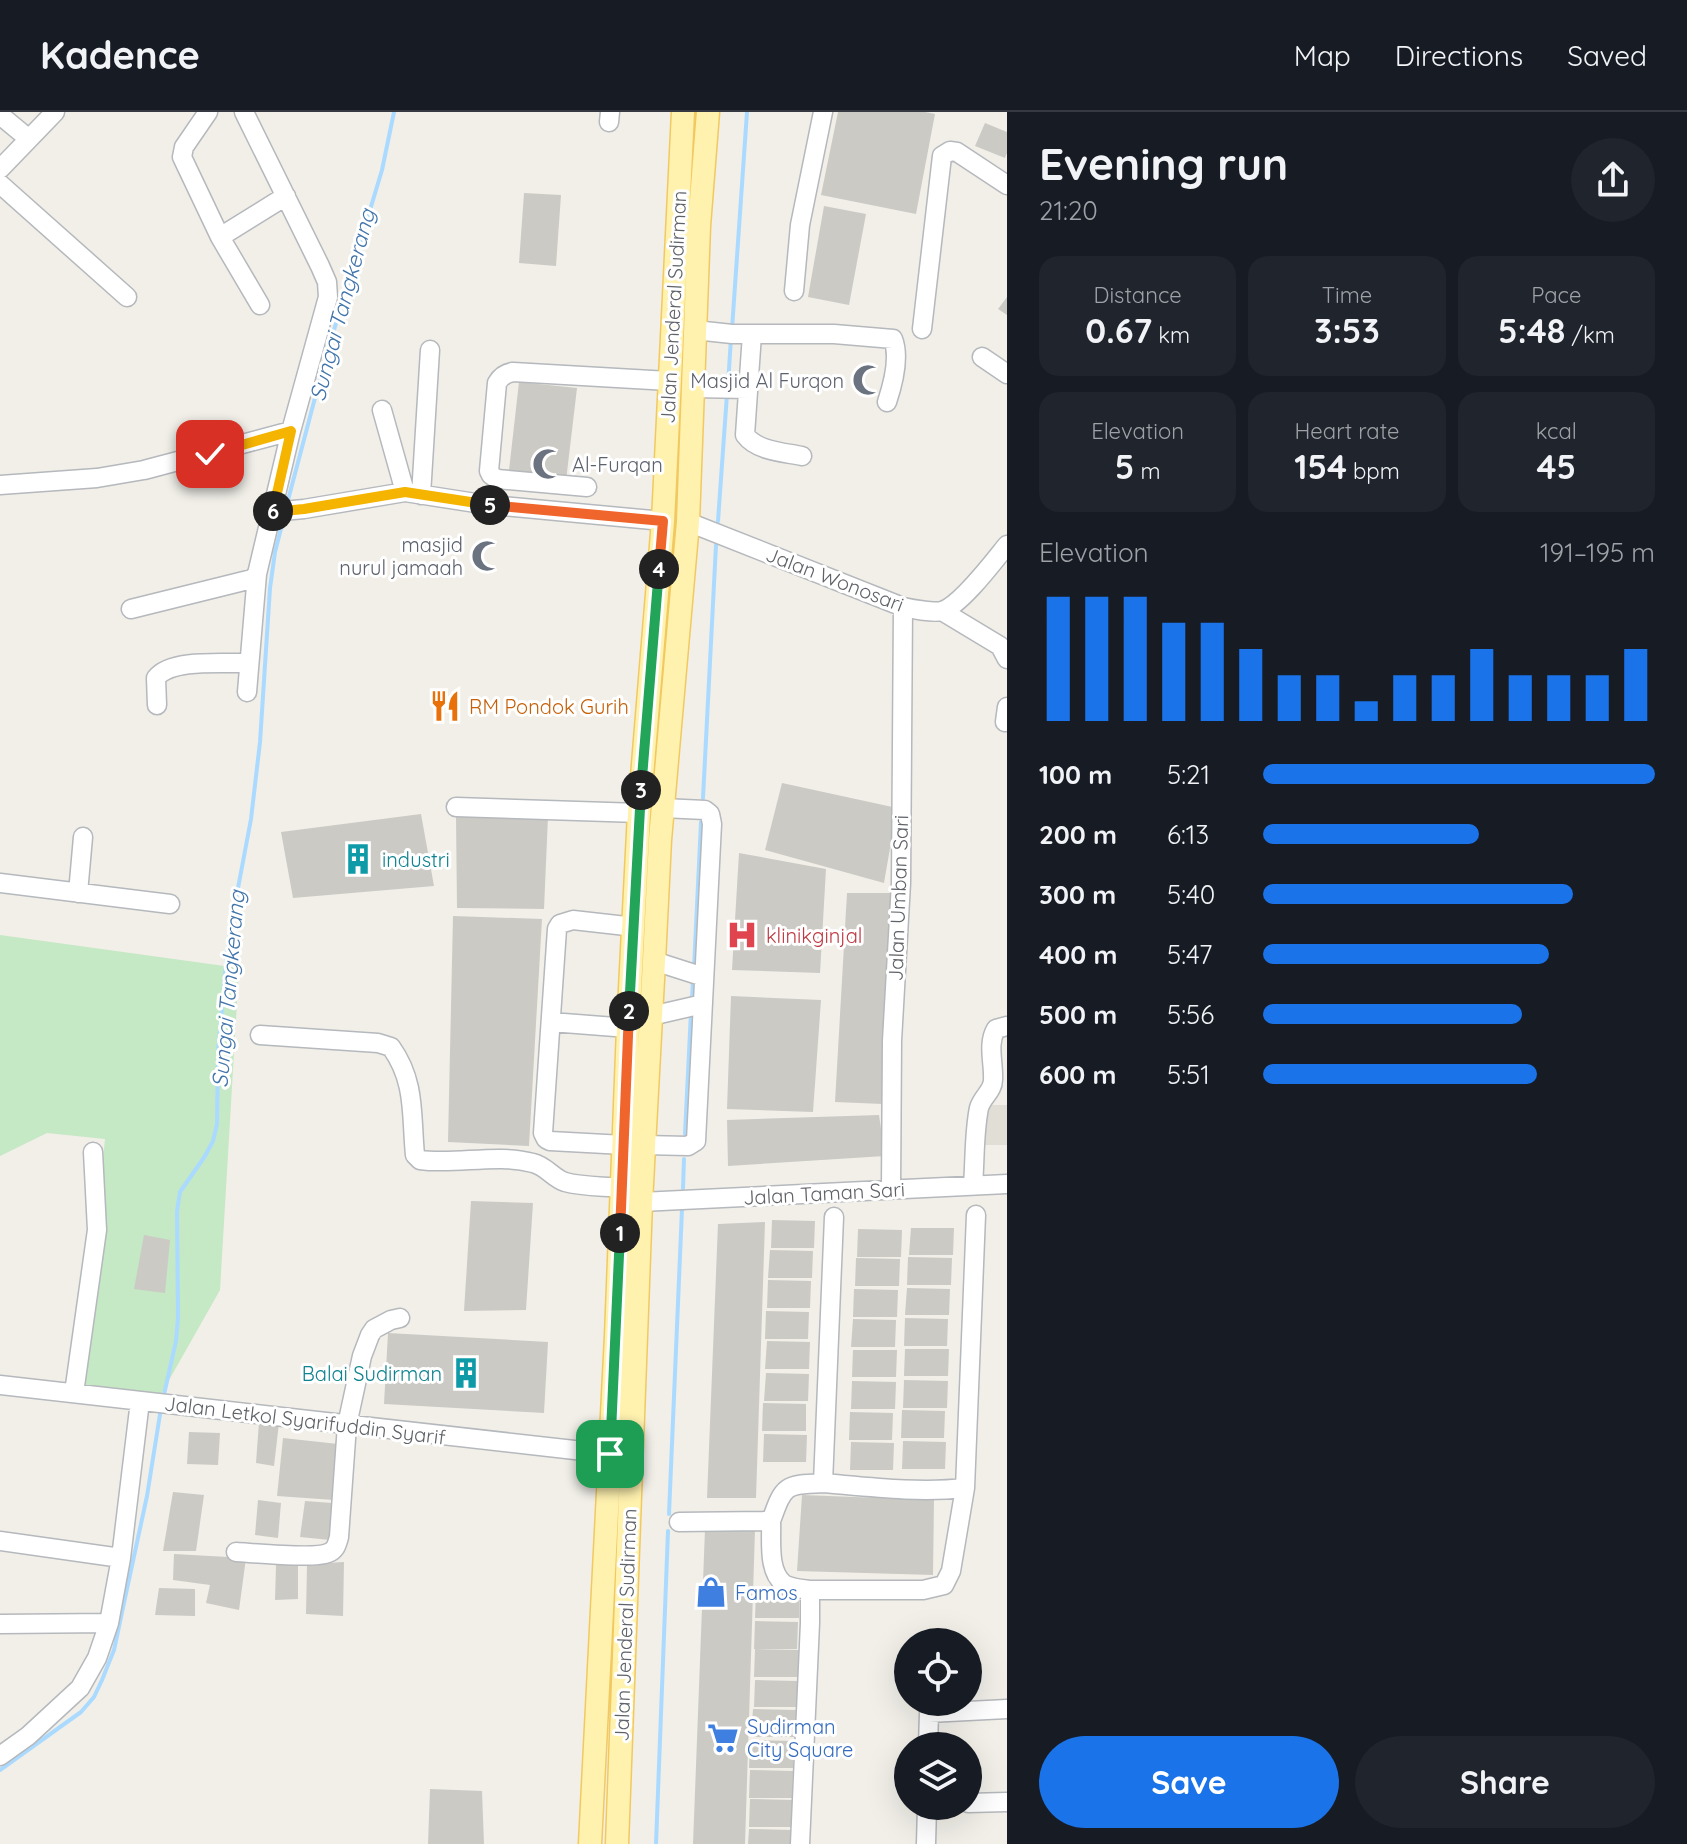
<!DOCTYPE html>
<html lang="en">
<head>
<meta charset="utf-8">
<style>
	body { margin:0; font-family:Quicksand,sans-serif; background:#20242c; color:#f1f3f6; height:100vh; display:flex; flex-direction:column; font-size:30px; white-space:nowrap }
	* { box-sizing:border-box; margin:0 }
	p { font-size:26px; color:#9ea1a6 }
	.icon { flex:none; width:44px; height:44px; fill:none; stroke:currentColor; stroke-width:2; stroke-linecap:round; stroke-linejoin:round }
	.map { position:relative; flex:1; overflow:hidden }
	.panel { display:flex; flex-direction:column; background:#171b24; width:680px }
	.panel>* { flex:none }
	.buttons { position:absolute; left:894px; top:1516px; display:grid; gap:16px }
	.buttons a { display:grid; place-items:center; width:88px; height:88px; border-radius:50%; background:#171b24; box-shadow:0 8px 32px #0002; font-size:40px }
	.pin { position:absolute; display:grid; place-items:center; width:68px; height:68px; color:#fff; margin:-34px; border-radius:16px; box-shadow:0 4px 12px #0006 }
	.km { position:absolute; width:40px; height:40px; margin:-20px; border-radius:50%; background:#222; color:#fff; font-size:22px; line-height:40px; text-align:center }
	.round { display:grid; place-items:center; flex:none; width:84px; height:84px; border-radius:42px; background:#20242c }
	.head { display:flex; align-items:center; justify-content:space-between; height:136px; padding:0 32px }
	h1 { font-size:44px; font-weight:700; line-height:60px }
	.metrics { display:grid; grid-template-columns:repeat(3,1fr); gap:12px; height:136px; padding:8px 32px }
	.metrics div { display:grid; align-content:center; border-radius:20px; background:#20242c; text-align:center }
	.metrics b { font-size:34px; font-weight:700 }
	.metrics small { font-size:22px; font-weight:400 }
	.metrics p { font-size:22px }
	.chart { height:224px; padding:16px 32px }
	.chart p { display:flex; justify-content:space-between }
	.chart svg { width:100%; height:144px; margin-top:8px; stroke:#1a73e8; stroke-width:6 }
	.primary-button { display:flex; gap:16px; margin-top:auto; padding:16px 32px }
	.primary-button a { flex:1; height:92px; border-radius:48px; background:#1a73e8; color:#fff; font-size:32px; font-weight:700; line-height:92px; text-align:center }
	.primary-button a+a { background:#20242c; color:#f1f3f6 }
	ul { padding:0 32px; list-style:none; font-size:26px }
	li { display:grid; grid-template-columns:128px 96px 1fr; align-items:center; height:60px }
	li i { height:20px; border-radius:10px; background:#1a73e8 }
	header { display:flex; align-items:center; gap:48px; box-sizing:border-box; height:112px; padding:0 40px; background:#171b24; border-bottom:2px solid #363941 }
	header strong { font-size:38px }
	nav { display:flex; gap:44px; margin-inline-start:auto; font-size:28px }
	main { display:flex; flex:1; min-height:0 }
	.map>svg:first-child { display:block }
	.education { fill:#e1ded6 }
	.green { fill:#c5e8c5 }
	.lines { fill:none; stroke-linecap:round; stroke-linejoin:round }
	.stream { stroke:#aadaff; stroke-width:4 }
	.building { fill:#cccac5 }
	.minor-casing { stroke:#b5b8bc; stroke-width:21 }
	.major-casing { stroke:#f2c960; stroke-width:25 }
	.minor { stroke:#fff; stroke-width:18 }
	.major { stroke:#fff2af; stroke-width:22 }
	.split-1-casing { stroke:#fff; stroke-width:16 }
	.split-2-casing { stroke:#fff; stroke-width:16 }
	.split-3-casing { stroke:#fff; stroke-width:16 }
	.split-4-casing { stroke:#fff; stroke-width:16 }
	.split-5-casing { stroke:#fff; stroke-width:16 }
	.split-6-casing { stroke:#fff; stroke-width:16 }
	.split-7-casing { stroke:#fff; stroke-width:16 }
	.split-1 { stroke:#22a559; stroke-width:10 }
	.split-2 { stroke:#f0652b; stroke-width:10 }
	.split-3 { stroke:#22a559; stroke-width:10 }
	.split-4 { stroke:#22a559; stroke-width:10 }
	.split-5 { stroke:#f0652b; stroke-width:10 }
	.split-6 { stroke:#f5b400; stroke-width:10 }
	.split-7 { stroke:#f5b400; stroke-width:10 }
	.labels { text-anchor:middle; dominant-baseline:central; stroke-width:6; stroke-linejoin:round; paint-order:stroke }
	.street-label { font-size:20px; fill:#5f6368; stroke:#fff }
	.worship-label { font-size:20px; fill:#5b616d; stroke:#fff; text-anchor:end }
	.food-label { font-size:20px; fill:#c56008; stroke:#fff; text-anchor:start }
	.culture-label { font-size:20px; fill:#0d838f; stroke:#fff; text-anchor:start }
	.health-label { font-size:20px; fill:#be3a42; stroke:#fff; text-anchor:start }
	.shop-label { font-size:20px; fill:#366cbe; stroke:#fff; text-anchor:start }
	.water-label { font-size:22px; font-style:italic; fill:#4174aa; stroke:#fff }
</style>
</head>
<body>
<header>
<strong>Kadence</strong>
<nav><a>Map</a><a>Directions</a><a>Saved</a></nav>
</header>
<main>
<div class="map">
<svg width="1007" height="1732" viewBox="0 0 1007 1732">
	<rect width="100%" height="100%" fill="#f1efe8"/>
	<!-- education -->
	<path class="education" d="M984,993H1007V1033H985Z"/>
	<!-- green -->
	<path class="green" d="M0,823L239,856L220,1178L160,1284L81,1274L105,1027L47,1021L0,1044Z"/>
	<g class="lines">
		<!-- stream -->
		<path class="stream" d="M732,217L747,0
			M728,273L731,226
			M287,392L325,248L382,58L394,0
			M718,409L727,282
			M703,686L716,433
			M694,856L701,710
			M692,887L693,868
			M685,1022L691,900
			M683,1076L684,1047
			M163,1287L176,1229L178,1205L177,1099L180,1080L205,1044L213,1029L217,1012L218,940L227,841L232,808L251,707L260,630L270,476L275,440L284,405
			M669,1402L682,1097
			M0,1658L81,1600L94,1585L102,1568L114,1538L128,1472L147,1384L161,1296
			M656,1732L668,1419"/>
	</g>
	<!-- building -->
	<path class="building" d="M838,0H925L935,2L916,102L821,83Z
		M985,11L1007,20V41L1005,46L975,34Z
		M524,81L561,83L556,154L519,151Z
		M824,94L866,102L849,193L808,185Z
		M1007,185V203L998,197Z
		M519,270L577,276L566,369L508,367Z
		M782,671L897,696L884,771L765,738Z
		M421,702L434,774L293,786L281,720Z
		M548,704L544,797L457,796L456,705Z
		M739,741L826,757L820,861L732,858Z
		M847,781H891L883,992L835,990Z
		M453,804L542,807L529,1034L448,1030Z
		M731,884L821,888L813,1000L727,997Z
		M879,1003L885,1044L728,1054L727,1008Z
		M471,1089L533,1091L526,1198L464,1199Z
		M772,1108L815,1109L814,1136H771Z
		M765,1110L756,1386H707L718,1112Z
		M911,1116H954L953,1143H909Z
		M858,1117L902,1118L901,1145H857Z
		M144,1123L170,1128L165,1181L134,1177Z
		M770,1138L813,1139L812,1166H768Z
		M908,1145L952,1146L951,1173H907Z
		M856,1146L900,1147L899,1174H855Z
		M768,1168L811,1169L810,1196H767Z
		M907,1176L950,1177L949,1203H905Z
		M854,1177L898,1178L897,1205H853Z
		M766,1199L809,1200L808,1227H765Z
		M905,1206L948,1207L947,1234H904Z
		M853,1207L896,1208L895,1235H851Z
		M388,1221L548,1230L544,1301L384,1292Z
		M767,1229L810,1230L809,1257H765Z
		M905,1237H949L948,1264H904Z
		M853,1238H897L896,1265H852Z
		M766,1261L809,1262L808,1289H764Z
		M904,1268L948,1269L947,1296H903Z
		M852,1269L896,1270L895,1297H851Z
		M763,1291L806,1292V1319H762Z
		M902,1298L945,1299L944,1326H901Z
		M850,1300L893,1301L892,1328H849Z
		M259,1310L279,1311L274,1354L256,1351Z
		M189,1320L220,1321L218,1353L187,1352Z
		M764,1322L807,1323L806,1350H763Z
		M283,1326L338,1332L334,1388L277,1384Z
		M903,1329L946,1330L945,1357H902Z
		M851,1330L894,1331L893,1358H850Z
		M173,1380L204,1383L196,1439H163Z
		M802,1383L934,1388L933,1463L797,1459Z
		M258,1388L281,1391L278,1426L255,1423Z
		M305,1389L332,1391L330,1428L300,1425Z
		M705,1417L755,1418L745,1732H693Z
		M174,1442L246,1446L239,1498L206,1491L210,1473L173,1468Z
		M344,1450L343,1504L306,1502L307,1452Z
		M298,1451V1487L275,1488L276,1453Z
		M159,1476L195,1477V1504L155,1503Z
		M756,1478L799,1479V1506H755Z
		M755,1509L798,1510L797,1537H754Z
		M755,1537L799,1538L798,1565H754Z
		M755,1568L798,1569L797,1595H754Z
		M753,1597L796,1598L795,1625H751Z
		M750,1628L794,1629L793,1656H749Z
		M750,1658L793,1659L792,1686H749Z
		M430,1677L482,1679L484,1732H428Z
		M750,1687L793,1688L792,1715H749Z
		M749,1717L792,1718V1732H748Z"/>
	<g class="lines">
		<defs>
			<path id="minor" d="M208,0L184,35L182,45L220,125L260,193
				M0,3L29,27
				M609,10L610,0
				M0,57L55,0
				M0,72L127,185
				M220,125L286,84
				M794,179L800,113L823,0
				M922,217L942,44L950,39L957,40L1007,73
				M695,218L732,222H834L893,227C900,245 893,272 887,290
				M752,222L745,323C757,339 782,340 802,344
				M982,245L1007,262
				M693,276L748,277
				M382,298L405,380
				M0,373L97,366L144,358L291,319
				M587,375L497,367L491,363L489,359L497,271C501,264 506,261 513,260L669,269
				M421,383L430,238
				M272,400L304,397L405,380L482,392L663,409
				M688,410L903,495C912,497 934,501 942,499C961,493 994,449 1007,433
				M131,497L252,467L257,462L291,319L328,185L327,170L320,154L244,0
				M942,499L1000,534L1007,547
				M247,580L257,462
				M157,593L156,566C171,546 226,552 249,551
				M1005,610L1007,595
				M456,695L639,701
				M0,771L170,792
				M78,781L83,725
				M654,849L704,865
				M651,904L703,892
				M551,910L628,916
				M260,923L378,931L391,935C416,970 411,1003 415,1043L420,1048C457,1053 497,1041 533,1051C546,1054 553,1066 565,1070C583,1075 604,1074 622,1076
				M624,1033L550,1029L546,1027L543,1021L557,817L560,812L573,808L635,815
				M644,1033L688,1034L696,1029L712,712L710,702L705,698L663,696
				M973,1073C975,1048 974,1020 979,996C982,985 993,979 993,968C994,951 987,932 996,917L1007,914
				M891,1077L892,929L901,771L903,495
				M641,1090L1007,1072
				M0,1273L610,1342
				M74,1281L97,1118L93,1040
				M823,1371C870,1375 918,1381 965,1376L976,1103
				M771,1409C772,1427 767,1459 784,1472C791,1476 802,1477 810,1478
				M679,1410L771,1409C784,1373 784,1373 823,1371L834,1105
				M0,1429L121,1446
				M236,1440C254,1441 315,1447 328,1441C336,1438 337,1432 339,1425L347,1313L362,1244L370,1223L374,1217L391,1208L400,1206
				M0,1512L109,1511
				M928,1634L929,1601L1007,1597
				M0,1644L28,1624L80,1576L97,1546L109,1511L121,1446L140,1289
				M968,1691L1007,1690
				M800,1732L810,1511V1478H923L944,1473L951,1459L965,1376
				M926,1732L927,1694"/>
			<path id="major" d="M590,1732L616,1224L628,916L639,701L663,409L683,0
				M617,1732L641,1090L654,849L660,728L688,410L699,114L708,0"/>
		</defs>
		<!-- minor casing -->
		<use href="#minor" class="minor-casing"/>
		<!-- major casing -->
		<use href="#major" class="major-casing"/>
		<!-- minor -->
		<use href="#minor" class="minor"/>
		<!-- major -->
		<use href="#major" class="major"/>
	</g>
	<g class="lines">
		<defs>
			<path id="split-1" d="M610,1342L620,1121"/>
			<path id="split-2" d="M620,1121L629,899"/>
			<path id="split-3" d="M629,899L641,678"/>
			<path id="split-4" d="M641,678L659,457"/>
			<path id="split-5" d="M490,393L663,409L659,457"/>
			<path id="split-6" d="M273,399L272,400L304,397L405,380L490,393"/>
			<path id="split-7" d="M210,342L291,319L273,399"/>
		</defs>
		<!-- split-1 casing -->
		<use href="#split-1" class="split-1-casing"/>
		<!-- split-2 casing -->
		<use href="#split-2" class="split-2-casing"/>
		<!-- split-3 casing -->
		<use href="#split-3" class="split-3-casing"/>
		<!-- split-4 casing -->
		<use href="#split-4" class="split-4-casing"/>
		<!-- split-5 casing -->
		<use href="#split-5" class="split-5-casing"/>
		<!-- split-6 casing -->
		<use href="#split-6" class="split-6-casing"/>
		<!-- split-7 casing -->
		<use href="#split-7" class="split-7-casing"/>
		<!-- split-1 -->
		<use href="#split-1" class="split-1"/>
		<!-- split-2 -->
		<use href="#split-2" class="split-2"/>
		<!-- split-3 -->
		<use href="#split-3" class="split-3"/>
		<!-- split-4 -->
		<use href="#split-4" class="split-4"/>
		<!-- split-5 -->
		<use href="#split-5" class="split-5"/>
		<!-- split-6 -->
		<use href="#split-6" class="split-6"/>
		<!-- split-7 -->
		<use href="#split-7" class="split-7"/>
	</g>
	<!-- icons -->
	<defs>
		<symbol id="mosque-bare" viewBox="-9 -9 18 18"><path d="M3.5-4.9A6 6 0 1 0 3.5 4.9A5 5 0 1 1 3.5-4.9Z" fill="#6b7280" stroke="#fff" stroke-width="2.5" paint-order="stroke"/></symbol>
		<symbol id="restaurant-bare" viewBox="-9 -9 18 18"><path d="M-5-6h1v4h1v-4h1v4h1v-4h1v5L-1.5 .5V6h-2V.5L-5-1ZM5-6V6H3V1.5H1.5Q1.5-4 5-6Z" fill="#e8710a" stroke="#fff" stroke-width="2.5" paint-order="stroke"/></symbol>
		<symbol id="building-bare" viewBox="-9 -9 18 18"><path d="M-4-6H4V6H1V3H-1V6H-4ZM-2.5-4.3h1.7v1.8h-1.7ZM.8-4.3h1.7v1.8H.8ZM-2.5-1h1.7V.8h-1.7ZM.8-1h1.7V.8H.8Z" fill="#0f9aa8" stroke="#fff" stroke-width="2.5" paint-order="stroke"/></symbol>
		<symbol id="hospital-bare" viewBox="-9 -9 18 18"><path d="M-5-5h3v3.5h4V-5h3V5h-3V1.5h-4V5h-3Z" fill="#e0444e" stroke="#fff" stroke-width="2.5" paint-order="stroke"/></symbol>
		<symbol id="shop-bare" viewBox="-9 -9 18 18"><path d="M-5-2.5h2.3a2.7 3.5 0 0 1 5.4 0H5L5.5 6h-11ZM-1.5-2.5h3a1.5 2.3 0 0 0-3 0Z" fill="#3f7fe0" stroke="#fff" stroke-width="2.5" paint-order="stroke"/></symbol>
		<symbol id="supermarket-bare" viewBox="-9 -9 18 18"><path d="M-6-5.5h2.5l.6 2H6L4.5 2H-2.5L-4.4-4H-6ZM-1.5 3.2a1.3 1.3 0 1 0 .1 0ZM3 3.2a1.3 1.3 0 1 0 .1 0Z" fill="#3f7fe0" stroke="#fff" stroke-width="2.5" paint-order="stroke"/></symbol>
	</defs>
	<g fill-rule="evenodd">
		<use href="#mosque-bare" x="846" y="246" width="44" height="44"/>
		<use href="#mosque-bare" x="526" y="330" width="44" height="44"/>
		<use href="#mosque-bare" x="465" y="422" width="44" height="44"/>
		<use href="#restaurant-bare" x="423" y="572" width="44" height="44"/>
		<use href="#building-bare" x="336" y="725" width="44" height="44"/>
		<use href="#hospital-bare" x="720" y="801" width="44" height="44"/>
		<use href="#building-bare" x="444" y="1239" width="44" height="44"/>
		<use href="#shop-bare" x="689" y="1458" width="44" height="44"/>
		<use href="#supermarket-bare" x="701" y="1604" width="44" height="44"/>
	</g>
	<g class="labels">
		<!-- street labels -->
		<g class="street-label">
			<text transform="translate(673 195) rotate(-87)">Jalan Jenderal Sudirman</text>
			<text transform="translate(835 467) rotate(21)">Jalan Wonosari</text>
			<text transform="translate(898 786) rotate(-88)">Jalan Umban Sari</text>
			<text transform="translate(824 1081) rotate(-3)">Jalan Taman Sari</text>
			<text transform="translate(305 1308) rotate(7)">Jalan Letkol Syarifuddin Syarif</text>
			<text transform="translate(625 1513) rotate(-88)">Jalan Jenderal Sudirman</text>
		</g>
		<!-- worship labels -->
		<g class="worship-label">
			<text x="844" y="268">Masjid Al Furqon</text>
			<text x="572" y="352" text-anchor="start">Al-Furqan</text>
			<text x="463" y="432">masjid<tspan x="463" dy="23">nurul jamaah</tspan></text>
		</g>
		<!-- food labels -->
		<g class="food-label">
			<text x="469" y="594">RM Pondok Gurih</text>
		</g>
		<!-- culture labels -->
		<g class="culture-label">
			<text x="382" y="747">industri</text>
			<text x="442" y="1261" text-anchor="end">Balai Sudirman</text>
		</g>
		<!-- health labels -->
		<g class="health-label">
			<text x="766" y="823">klinikginjal</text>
		</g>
		<!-- shop labels -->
		<g class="shop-label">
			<text x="735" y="1480">Famos</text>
			<text x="747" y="1614">Sudirman<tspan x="747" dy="23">City Square</tspan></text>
		</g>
		<!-- water labels -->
		<g class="water-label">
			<text transform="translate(342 193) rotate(-75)">Sungai Tangkerang</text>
			<text transform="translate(228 877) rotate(-85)">Sungai Tangkerang</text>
		</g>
	</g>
</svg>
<div class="buttons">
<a><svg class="icon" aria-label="locate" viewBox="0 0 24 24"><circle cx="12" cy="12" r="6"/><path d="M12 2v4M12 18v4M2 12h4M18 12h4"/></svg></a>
<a><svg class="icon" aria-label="layers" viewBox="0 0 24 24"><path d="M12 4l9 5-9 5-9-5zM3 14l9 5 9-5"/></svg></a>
</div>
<div class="pin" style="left:610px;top:1342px;background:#1e9e55"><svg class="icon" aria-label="arrive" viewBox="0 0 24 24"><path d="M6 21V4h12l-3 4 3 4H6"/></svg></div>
<div class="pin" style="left:210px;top:342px;background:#d93025"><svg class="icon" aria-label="check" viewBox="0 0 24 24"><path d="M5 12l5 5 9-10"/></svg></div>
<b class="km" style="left:620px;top:1121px">1</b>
<b class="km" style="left:629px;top:899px">2</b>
<b class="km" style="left:641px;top:678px">3</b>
<b class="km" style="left:659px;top:457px">4</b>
<b class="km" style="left:490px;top:393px">5</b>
<b class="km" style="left:273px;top:399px">6</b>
</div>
<section class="panel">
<div class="head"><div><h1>Evening run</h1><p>21:20</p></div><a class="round"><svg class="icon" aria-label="share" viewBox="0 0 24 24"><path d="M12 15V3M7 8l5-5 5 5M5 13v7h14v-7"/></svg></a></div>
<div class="metrics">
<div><p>Distance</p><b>0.67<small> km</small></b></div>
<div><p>Time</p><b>3:53</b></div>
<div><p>Pace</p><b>5:48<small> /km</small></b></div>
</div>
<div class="metrics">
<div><p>Elevation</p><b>5<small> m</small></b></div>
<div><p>Heart rate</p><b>154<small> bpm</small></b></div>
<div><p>kcal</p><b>45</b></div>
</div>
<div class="chart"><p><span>Elevation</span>191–195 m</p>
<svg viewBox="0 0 160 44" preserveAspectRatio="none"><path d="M5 44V6M15 44V6M25 44V6M35 44V14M45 44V14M55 44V22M65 44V30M75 44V30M85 44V38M95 44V30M105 44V30M115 44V22M125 44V30M135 44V30M145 44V30M155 44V22"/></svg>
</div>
<ul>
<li><b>100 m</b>5:21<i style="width:100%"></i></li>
<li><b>200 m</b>6:13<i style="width:55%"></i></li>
<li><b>300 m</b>5:40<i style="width:79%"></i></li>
<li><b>400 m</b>5:47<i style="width:73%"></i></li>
<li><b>500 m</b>5:56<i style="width:66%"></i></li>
<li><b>600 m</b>5:51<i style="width:70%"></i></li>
</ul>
<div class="primary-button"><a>Save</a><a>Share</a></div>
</section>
</main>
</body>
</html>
